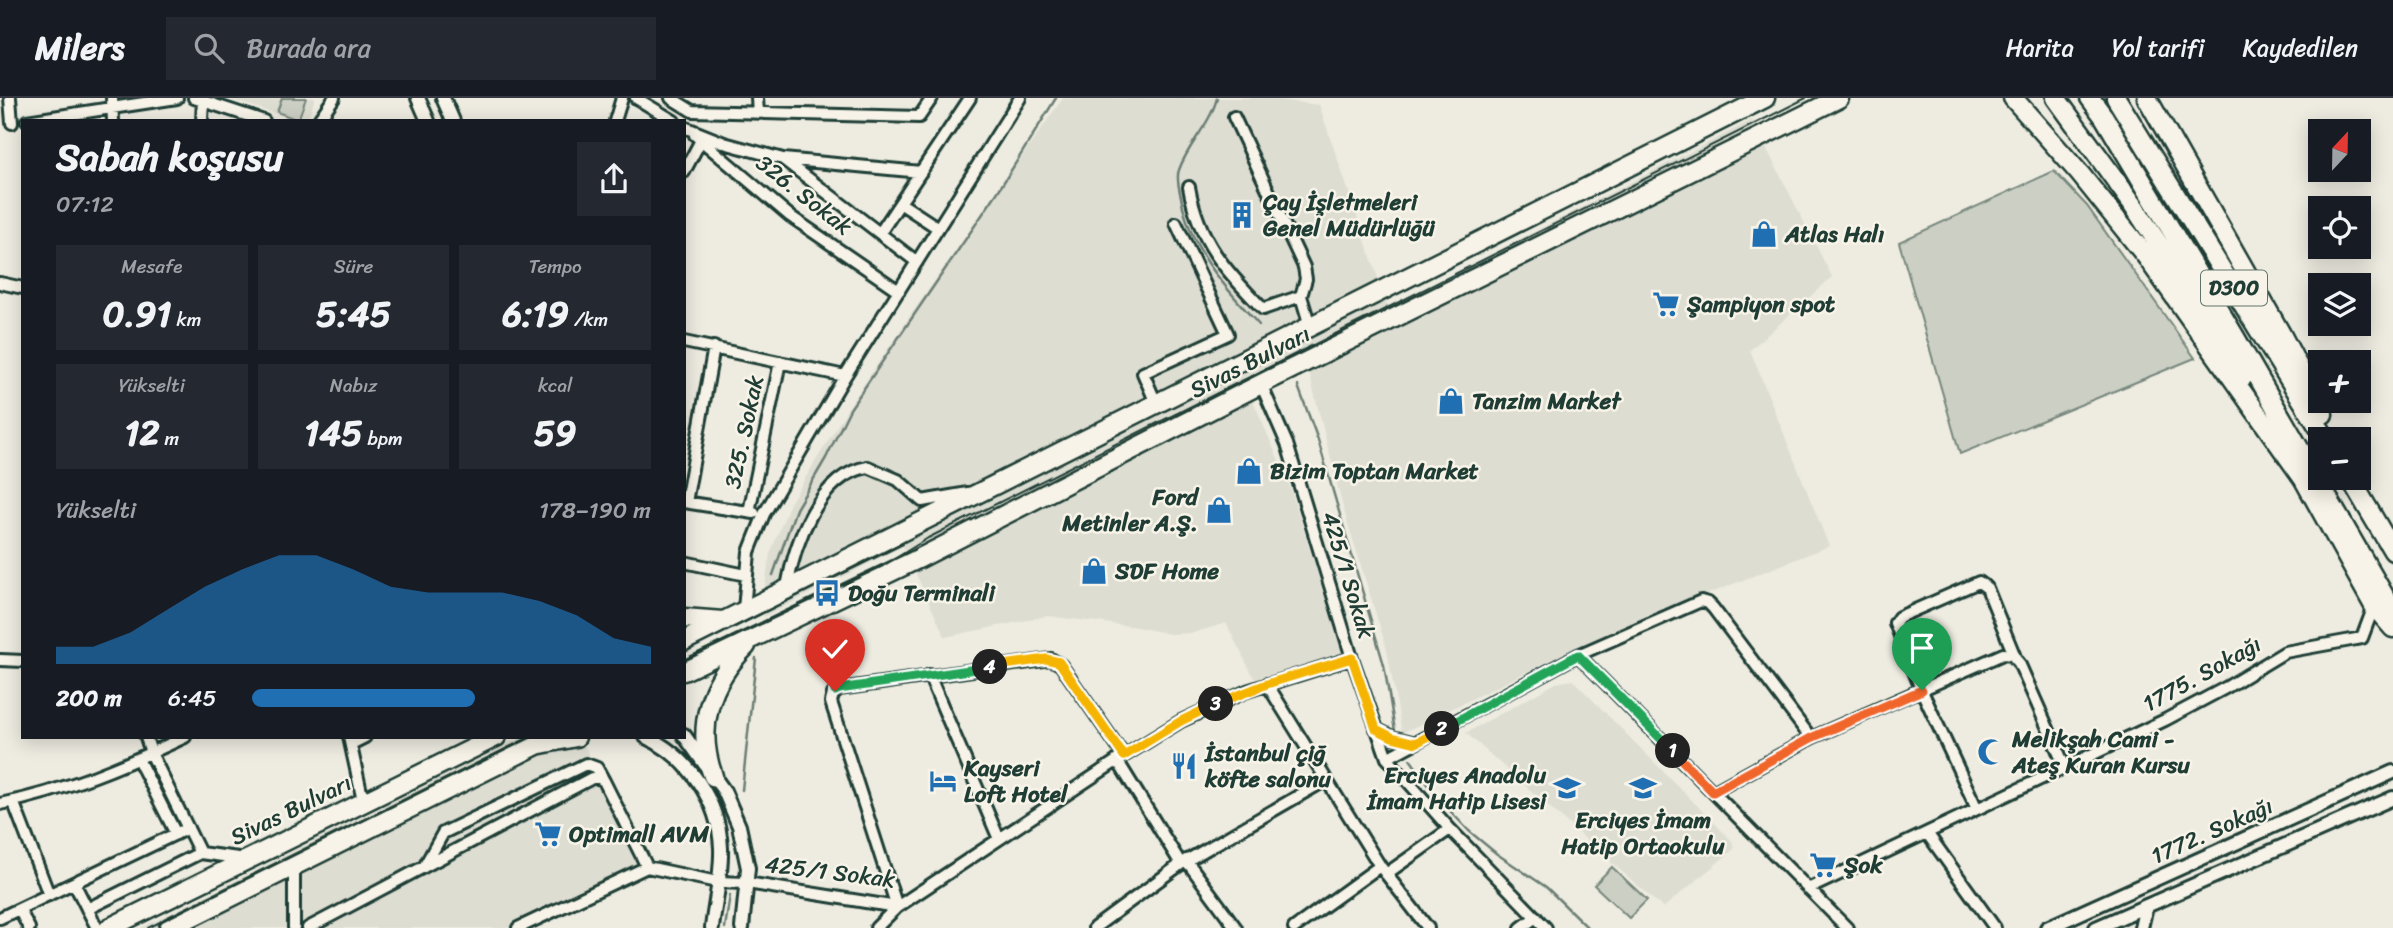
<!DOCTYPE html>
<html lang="tr">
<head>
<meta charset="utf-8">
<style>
	body { margin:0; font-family:Sriracha,sans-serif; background:#242831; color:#f1f3f6; height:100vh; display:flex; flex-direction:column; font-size:26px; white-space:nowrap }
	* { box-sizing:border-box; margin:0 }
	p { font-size:23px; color:#9ea1a6 }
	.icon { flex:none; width:38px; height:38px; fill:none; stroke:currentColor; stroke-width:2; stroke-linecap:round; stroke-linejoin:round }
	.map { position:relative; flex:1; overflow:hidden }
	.panel { position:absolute; left:21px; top:21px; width:665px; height:620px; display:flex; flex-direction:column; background:#171b24; border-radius:0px; box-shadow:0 4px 18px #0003 }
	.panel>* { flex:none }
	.needle { width:46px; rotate:22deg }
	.fabs { position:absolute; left:2308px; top:21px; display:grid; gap:14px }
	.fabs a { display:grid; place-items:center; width:63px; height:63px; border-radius:0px; background:#171b24; box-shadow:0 4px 18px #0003; font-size:35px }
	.pin { position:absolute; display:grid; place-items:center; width:60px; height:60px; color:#fff; margin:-72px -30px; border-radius:50% 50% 50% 0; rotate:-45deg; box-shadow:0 0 7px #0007 }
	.pin .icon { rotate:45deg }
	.km { position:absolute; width:35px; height:35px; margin:-18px; border-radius:50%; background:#222; color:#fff; font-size:19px; line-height:35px; text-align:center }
	.round { display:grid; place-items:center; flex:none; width:74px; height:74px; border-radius:0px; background:#242831 }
	.overview { display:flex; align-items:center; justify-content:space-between; height:119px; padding:0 35px }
	h1 { font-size:38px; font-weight:700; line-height:52px }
	.figures { display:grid; grid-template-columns:repeat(3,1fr); gap:10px; height:119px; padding:7px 35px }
	.figures div { display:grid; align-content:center; border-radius:0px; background:#242831; text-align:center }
	.figures b { font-size:35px; font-weight:700 }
	.figures small { font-size:19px; font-weight:400 }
	.figures p { font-size:19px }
	.chart { height:196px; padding:14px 35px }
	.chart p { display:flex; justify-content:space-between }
	.chart svg { width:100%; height:126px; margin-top:7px; fill:#1f6fb2; opacity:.7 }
	ul { padding:0 35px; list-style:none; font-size:23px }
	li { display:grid; grid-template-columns:112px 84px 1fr; align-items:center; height:52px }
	li i { height:18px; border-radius:9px; background:#1f6fb2 }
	header { display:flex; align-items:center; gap:42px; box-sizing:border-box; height:98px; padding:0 35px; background:#171b24; border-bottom:2px solid #363941 }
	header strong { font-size:33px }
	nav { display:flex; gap:38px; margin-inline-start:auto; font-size:24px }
	.search { width:490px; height:63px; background:#242831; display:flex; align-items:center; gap:18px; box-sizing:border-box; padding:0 24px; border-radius:0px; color:#9ea1a6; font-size:26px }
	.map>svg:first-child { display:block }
	.built { fill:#ddddd2 }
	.green { fill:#cccfc4; stroke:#76867c; stroke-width:2 }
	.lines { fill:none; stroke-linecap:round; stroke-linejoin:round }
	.stream { stroke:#6c7e74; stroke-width:2.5 }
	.minor-casing { stroke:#1f3d34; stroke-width:16 }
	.tertiary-casing { stroke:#1f3d34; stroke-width:18 }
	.trunk-casing { stroke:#1f3d34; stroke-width:23 }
	.minor { stroke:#f7f3e8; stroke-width:10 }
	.tertiary { stroke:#f7f3e8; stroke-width:12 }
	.trunk { stroke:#f7f3e8; stroke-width:18 }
	.tram { stroke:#1f3d34; stroke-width:2 }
	.split-1-casing { stroke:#fff; stroke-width:14 }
	.split-2-casing { stroke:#fff; stroke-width:14 }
	.split-3-casing { stroke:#fff; stroke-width:14 }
	.split-4-casing { stroke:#fff; stroke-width:14 }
	.split-5-casing { stroke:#fff; stroke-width:14 }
	.split-1 { stroke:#f0652b; stroke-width:9 }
	.split-2 { stroke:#22a559; stroke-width:9 }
	.split-3 { stroke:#f5b400; stroke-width:9 }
	.split-4 { stroke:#f5b400; stroke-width:9 }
	.split-5 { stroke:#22a559; stroke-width:9 }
	.labels { text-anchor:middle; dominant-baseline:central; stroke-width:5; stroke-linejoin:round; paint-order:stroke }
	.shield { fill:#f7f3e8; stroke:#60746a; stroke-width:2 }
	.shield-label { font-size:21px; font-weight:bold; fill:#1f3d34 }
	.street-label { font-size:23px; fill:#1f3d34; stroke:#f7f3e8 }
	.poi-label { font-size:23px; font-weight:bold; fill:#1f3d34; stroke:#f7f3e8; text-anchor:start }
</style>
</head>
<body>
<header>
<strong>Milers</strong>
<div class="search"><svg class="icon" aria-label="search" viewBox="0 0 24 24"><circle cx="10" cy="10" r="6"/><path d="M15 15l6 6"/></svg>Burada ara</div>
<nav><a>Harita</a><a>Yol tarifi</a><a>Kaydedilen</a></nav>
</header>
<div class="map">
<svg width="2393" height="830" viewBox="0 0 2393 830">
	<rect width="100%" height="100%" fill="#eeece1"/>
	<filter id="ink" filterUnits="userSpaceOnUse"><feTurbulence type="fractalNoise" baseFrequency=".0143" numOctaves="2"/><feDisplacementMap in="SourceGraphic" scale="14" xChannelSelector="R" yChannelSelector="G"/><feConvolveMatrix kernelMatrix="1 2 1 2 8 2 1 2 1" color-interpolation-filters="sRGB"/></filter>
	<g filter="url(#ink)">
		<!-- built -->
		<path class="built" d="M225,0H315L307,23H299Z
			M1063,0H1264L1319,7L1388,209L1752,22L1832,179L1750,252L1829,448L1592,542L1402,635L1387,552L1342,406L1303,250L1243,280L1289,386L1343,556L1255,582L1226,525L1193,535L1170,536L1137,529L1047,518L945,539L903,448L764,519L765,487L770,456L790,405L850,307L912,215Z
			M1573,582L1732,743L1734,751L1663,810L1466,635L1556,585Z
			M521,639H581L639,773L519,830H141Z"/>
		<!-- green -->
		<path class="green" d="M282,0H306L298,22L277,14Z
			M2054,73L2087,108L2195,260L1960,356L1899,144Z
			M1612,769L1647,802L1629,820L1594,787Z"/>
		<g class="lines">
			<!-- stream -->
			<path class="stream" d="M1217,0C1210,27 1188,46 1179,72C1176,79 1179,91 1181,99C1190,152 1224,188 1259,227
				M1298,288L1318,342L1384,567L1395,633
				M773,477L796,411L826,360L850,311L997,95L1056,0
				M1410,661L1437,699L1469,733L1497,756L1546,789L1588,830
				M742,692L756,560
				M725,830L730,797"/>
			<defs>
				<path id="minor" d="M10,0L12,25
					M112,0L113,23
					M194,0L264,23
					M636,0L674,23
					M671,0L692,13L919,19L932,0
					M757,0L758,15
					M1234,19L1304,169L1306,181L1301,198
					M27,23L177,0
					M202,23L203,0
					M318,23L334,0
					M615,23L622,0
					M684,29L724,45L783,61L917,164
					M695,37L790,118L899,193
					M783,61L921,74
					M684,74L701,42
					M1189,89C1199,144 1225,172 1263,211L1301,198L1310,228
					M900,105L938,130
					M880,135L970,0
					M0,185L23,190
					M684,244L845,278
					M1156,305L1143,275L1228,236L1176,125
					M684,404L754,415
					M686,404L714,249
					M749,414L780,264
					M684,464L746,477
					M787,490C794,447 818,377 868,369L898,382L922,403L968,395
					M744,512L749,454L764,416L845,278L1020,0
					M1578,557L1847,830
					M1352,560L1387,660L1450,731L1546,830
					M0,562L23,563
					M929,577L999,741
					M1267,586L1380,768L1428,830
					M1376,631L1392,639L1416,645
					M146,639L151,655L200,755
					M349,639L363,703
					M351,646L365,639
					M1387,660L1578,557L1701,503L1708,505L1713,510L1811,640
					M138,661L176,736
					M1117,662L1181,766
					M1713,694L1811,640L2003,556L2012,557L2019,565L2065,669
					M13,703L49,797
					M0,706C65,693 126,667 185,639
					M1977,711L1921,591L1895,525L1899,519L1979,484L1987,490L2015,559
					M1927,735L1995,830
					M1186,762L1236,830
					M294,767V830
					M424,769L443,735L586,666L597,670L604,683
					M1386,776L1450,731
					M74,785L97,830
					M1808,791L2165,622L2227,589L2285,554L2362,540L2374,508
					M19,811L29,830
					M87,811L200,755L246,761
					M0,820L188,730
					M308,830L592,680H599L604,683L647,769
					M518,830L647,769L717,784L747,785L897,809L1124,658L1181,623L1247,593L1352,560L1287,346L1261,286
					M876,830L897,809L831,604L833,596L839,591L1051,561L1061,567L1124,658
					M1094,830L1181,766L1326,682
					M1294,830L1380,768
					M1521,830L1536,819"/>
				<path id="tertiary" d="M418,0L428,23
					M443,0L453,23
					M684,637L724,693L739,728L748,770L742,830
					M646,639C688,658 719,703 721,750C722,776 715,804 712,830
					M2047,830L2393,674
					M2096,830L2393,700
					M2141,830L2146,808"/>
				<path id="trunk" d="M2013,0L2080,76L2146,158L2303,380L2374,508L2393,530
					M2056,0L2132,105L2244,278
					M2090,0L2104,19L2235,239L2393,513
					M2116,0L2326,341
					M2147,0L2281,236L2323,316
					M2350,380L2393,453
					M684,520L723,523
					M684,543L1765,0
					M684,573L918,461L1261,286L1839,0
					M541,646L576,639
					M713,678C695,629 710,584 746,548
					M109,830L496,639
					M169,830L553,639"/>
			</defs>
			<!-- minor casing -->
			<use href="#minor" class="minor-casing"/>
			<!-- tertiary casing -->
			<use href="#tertiary" class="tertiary-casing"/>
			<!-- trunk casing -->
			<use href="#trunk" class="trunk-casing"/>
			<!-- minor -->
			<use href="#minor" class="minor"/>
			<!-- tertiary -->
			<use href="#tertiary" class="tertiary"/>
			<!-- trunk -->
			<use href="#trunk" class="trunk"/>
			<!-- tram -->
			<path class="tram" d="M730,531L903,446
				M684,563L883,468L928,440L1806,0
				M148,830L532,639"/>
		</g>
	</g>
	<g class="lines" filter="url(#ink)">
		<defs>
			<path id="split-1" d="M1673,653L1713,694L1811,640L1922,592"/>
			<path id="split-2" d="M1442,631L1578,557L1673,653"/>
			<path id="split-3" d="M1216,606L1267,586L1352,560L1376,631L1392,639L1416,645L1442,631"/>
			<path id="split-4" d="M990,569L1046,561L1059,564L1124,658L1181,623L1216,606"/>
			<path id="split-5" d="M835,593L839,591L990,569"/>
		</defs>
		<!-- split-1 casing -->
		<use href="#split-1" class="split-1-casing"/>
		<!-- split-2 casing -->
		<use href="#split-2" class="split-2-casing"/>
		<!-- split-3 casing -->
		<use href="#split-3" class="split-3-casing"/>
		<!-- split-4 casing -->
		<use href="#split-4" class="split-4-casing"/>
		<!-- split-5 casing -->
		<use href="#split-5" class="split-5-casing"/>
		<!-- split-1 -->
		<use href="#split-1" class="split-1"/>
		<!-- split-2 -->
		<use href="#split-2" class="split-2"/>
		<!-- split-3 -->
		<use href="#split-3" class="split-3"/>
		<!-- split-4 -->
		<use href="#split-4" class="split-4"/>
		<!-- split-5 -->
		<use href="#split-5" class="split-5"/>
	</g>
	<!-- icons -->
	<defs>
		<symbol id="building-bare" viewBox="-9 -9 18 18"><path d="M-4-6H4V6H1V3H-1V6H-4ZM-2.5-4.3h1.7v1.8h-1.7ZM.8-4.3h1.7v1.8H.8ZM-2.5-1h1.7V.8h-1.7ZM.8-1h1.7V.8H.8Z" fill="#1f6fb2" stroke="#f7f3e8" stroke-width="2.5" paint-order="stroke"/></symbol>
		<symbol id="shop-bare" viewBox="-9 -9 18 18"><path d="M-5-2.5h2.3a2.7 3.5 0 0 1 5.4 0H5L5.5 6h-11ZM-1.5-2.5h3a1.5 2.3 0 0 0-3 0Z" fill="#1f6fb2" stroke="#f7f3e8" stroke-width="2.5" paint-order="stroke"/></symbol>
		<symbol id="supermarket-bare" viewBox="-9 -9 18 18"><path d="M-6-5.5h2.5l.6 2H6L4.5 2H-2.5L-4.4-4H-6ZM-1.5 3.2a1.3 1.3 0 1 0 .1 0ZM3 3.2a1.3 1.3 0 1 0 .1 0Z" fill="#1f6fb2" stroke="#f7f3e8" stroke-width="2.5" paint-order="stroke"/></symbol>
		<symbol id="bus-bare" viewBox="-9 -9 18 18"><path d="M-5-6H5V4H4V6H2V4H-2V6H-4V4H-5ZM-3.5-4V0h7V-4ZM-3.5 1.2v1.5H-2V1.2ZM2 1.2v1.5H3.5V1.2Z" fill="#1f6fb2" stroke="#f7f3e8" stroke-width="2.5" paint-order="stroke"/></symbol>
		<symbol id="mosque-bare" viewBox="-9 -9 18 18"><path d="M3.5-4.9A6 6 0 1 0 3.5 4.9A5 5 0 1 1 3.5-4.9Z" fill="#1f6fb2" stroke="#f7f3e8" stroke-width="2.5" paint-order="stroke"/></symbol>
		<symbol id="restaurant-bare" viewBox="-9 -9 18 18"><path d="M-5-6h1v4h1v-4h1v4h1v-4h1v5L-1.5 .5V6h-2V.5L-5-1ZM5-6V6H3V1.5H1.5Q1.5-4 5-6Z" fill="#1f6fb2" stroke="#f7f3e8" stroke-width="2.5" paint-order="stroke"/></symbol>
		<symbol id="hotel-bare" viewBox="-9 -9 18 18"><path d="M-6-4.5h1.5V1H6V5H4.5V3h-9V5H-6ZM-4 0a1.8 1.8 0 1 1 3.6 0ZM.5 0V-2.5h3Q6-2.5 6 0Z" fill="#1f6fb2" stroke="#f7f3e8" stroke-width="2.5" paint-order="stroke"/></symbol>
		<symbol id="school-bare" viewBox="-9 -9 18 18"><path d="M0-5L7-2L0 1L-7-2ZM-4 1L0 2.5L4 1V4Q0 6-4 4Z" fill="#1f6fb2" stroke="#f7f3e8" stroke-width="2.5" paint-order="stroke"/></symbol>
	</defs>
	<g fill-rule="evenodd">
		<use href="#building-bare" x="1223" y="98" width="38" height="38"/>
		<use href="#shop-bare" x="1745" y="117" width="38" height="38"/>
		<use href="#supermarket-bare" x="1647" y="187" width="38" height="38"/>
		<use href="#shop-bare" x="1432" y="284" width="38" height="38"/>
		<use href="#shop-bare" x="1230" y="354" width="38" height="38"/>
		<use href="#shop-bare" x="1200" y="393" width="38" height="38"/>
		<use href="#shop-bare" x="1075" y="454" width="38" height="38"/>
		<use href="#bus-bare" x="808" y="476" width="38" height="38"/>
		<use href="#mosque-bare" x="1972" y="635" width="38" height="38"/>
		<use href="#restaurant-bare" x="1165" y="649" width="38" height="38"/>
		<use href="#hotel-bare" x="924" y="664" width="38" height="38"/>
		<use href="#school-bare" x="1548" y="671" width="38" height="38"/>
		<use href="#school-bare" x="1624" y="671" width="38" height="38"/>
		<use href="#supermarket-bare" x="529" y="717" width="38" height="38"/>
		<use href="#supermarket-bare" x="1804" y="748" width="38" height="38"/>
	</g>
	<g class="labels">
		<!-- shield labels -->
		<rect class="shield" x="2201" y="172.5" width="66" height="35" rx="5"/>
		<g class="shield-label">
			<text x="2234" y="190">D300</text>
		</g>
		<!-- street labels -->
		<g class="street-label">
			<text transform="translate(804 97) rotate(38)">326. Sokak</text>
			<text transform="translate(1250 264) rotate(-27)">Sivas Bulvarı</text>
			<text transform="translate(744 334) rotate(-78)">325. Sokak</text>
			<text transform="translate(1348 477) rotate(73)">425/1 Sokak</text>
			<text transform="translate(2202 576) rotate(-29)">1775. Sokağı</text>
			<text transform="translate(291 712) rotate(-26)">Sivas Bulvarı</text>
			<text transform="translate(2212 733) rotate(-24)">1772. Sokağı</text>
			<text transform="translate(830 774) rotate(7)">425/1 Sokak</text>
		</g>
		<!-- poi labels -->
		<g class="poi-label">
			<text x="1263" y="104">Çay İşletmeleri<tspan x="1263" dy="26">Genel Müdürlüğü</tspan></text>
			<text x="1785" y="136">Atlas Halı</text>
			<text x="1687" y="206">Şampiyon spot</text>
			<text x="1472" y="303">Tanzim Market</text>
			<text x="1270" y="373">Bizim Toptan Market</text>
			<text x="1198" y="399" text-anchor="end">Ford<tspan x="1198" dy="26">Metinler A.Ş.</tspan></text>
			<text x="1115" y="473">SDF Home</text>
			<text x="848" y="495">Doğu Terminali</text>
			<text x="2012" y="641">Melikşah Cami -<tspan x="2012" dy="26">Ateş Kuran Kursu</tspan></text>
			<text x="1205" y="655">İstanbul çiğ<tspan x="1205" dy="26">köfte salonu</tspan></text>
			<text x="964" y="670">Kayseri<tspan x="964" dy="26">Loft Hotel</tspan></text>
			<text x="1546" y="677" text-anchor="end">Erciyes Anadolu<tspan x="1546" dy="26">İmam Hatip Lisesi</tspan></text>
			<text x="1643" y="722" text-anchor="middle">Erciyes İmam<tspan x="1643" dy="26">Hatip Ortaokulu</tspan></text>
			<text x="569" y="736">Optimall AVM</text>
			<text x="1844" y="767">Şok</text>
		</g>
	</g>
</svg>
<div class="fabs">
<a><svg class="needle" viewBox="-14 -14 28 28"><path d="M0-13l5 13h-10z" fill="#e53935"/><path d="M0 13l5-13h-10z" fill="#9ea1a6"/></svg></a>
<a><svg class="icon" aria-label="locate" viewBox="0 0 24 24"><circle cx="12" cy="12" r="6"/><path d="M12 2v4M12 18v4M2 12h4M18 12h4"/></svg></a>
<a><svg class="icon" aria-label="layers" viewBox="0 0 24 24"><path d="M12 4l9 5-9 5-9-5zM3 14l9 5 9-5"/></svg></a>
<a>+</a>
<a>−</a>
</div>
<div class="pin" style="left:1922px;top:592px;background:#1e9e55"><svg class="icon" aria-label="arrive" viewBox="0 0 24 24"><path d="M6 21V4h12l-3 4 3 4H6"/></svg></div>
<div class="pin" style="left:835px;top:593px;background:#d93025"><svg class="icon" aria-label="check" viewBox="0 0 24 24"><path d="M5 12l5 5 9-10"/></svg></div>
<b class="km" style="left:1673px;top:653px">1</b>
<b class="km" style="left:1442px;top:631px">2</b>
<b class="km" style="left:1216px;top:606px">3</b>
<b class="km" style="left:990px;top:569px">4</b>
<section class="panel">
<div class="overview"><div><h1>Sabah koşusu</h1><p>07:12</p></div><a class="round"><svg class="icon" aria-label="share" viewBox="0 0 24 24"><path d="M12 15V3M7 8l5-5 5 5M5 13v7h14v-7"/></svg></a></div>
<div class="figures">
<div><p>Mesafe</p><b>0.91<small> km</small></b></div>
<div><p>Süre</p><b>5:45</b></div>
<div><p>Tempo</p><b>6:19<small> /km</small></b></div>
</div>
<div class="figures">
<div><p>Yükselti</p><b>12<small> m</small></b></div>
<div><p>Nabız</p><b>145<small> bpm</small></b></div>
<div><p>kcal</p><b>59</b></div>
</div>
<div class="chart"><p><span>Yükselti</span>178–190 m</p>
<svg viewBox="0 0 160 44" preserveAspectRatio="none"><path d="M0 44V38L10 38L20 33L30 25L40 17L50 11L60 6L70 6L80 11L90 17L100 19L110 19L120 19L130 22L140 27L150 35L160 38V44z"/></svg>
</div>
<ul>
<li><b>200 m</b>6:45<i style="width:56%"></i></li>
</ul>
</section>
</div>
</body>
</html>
